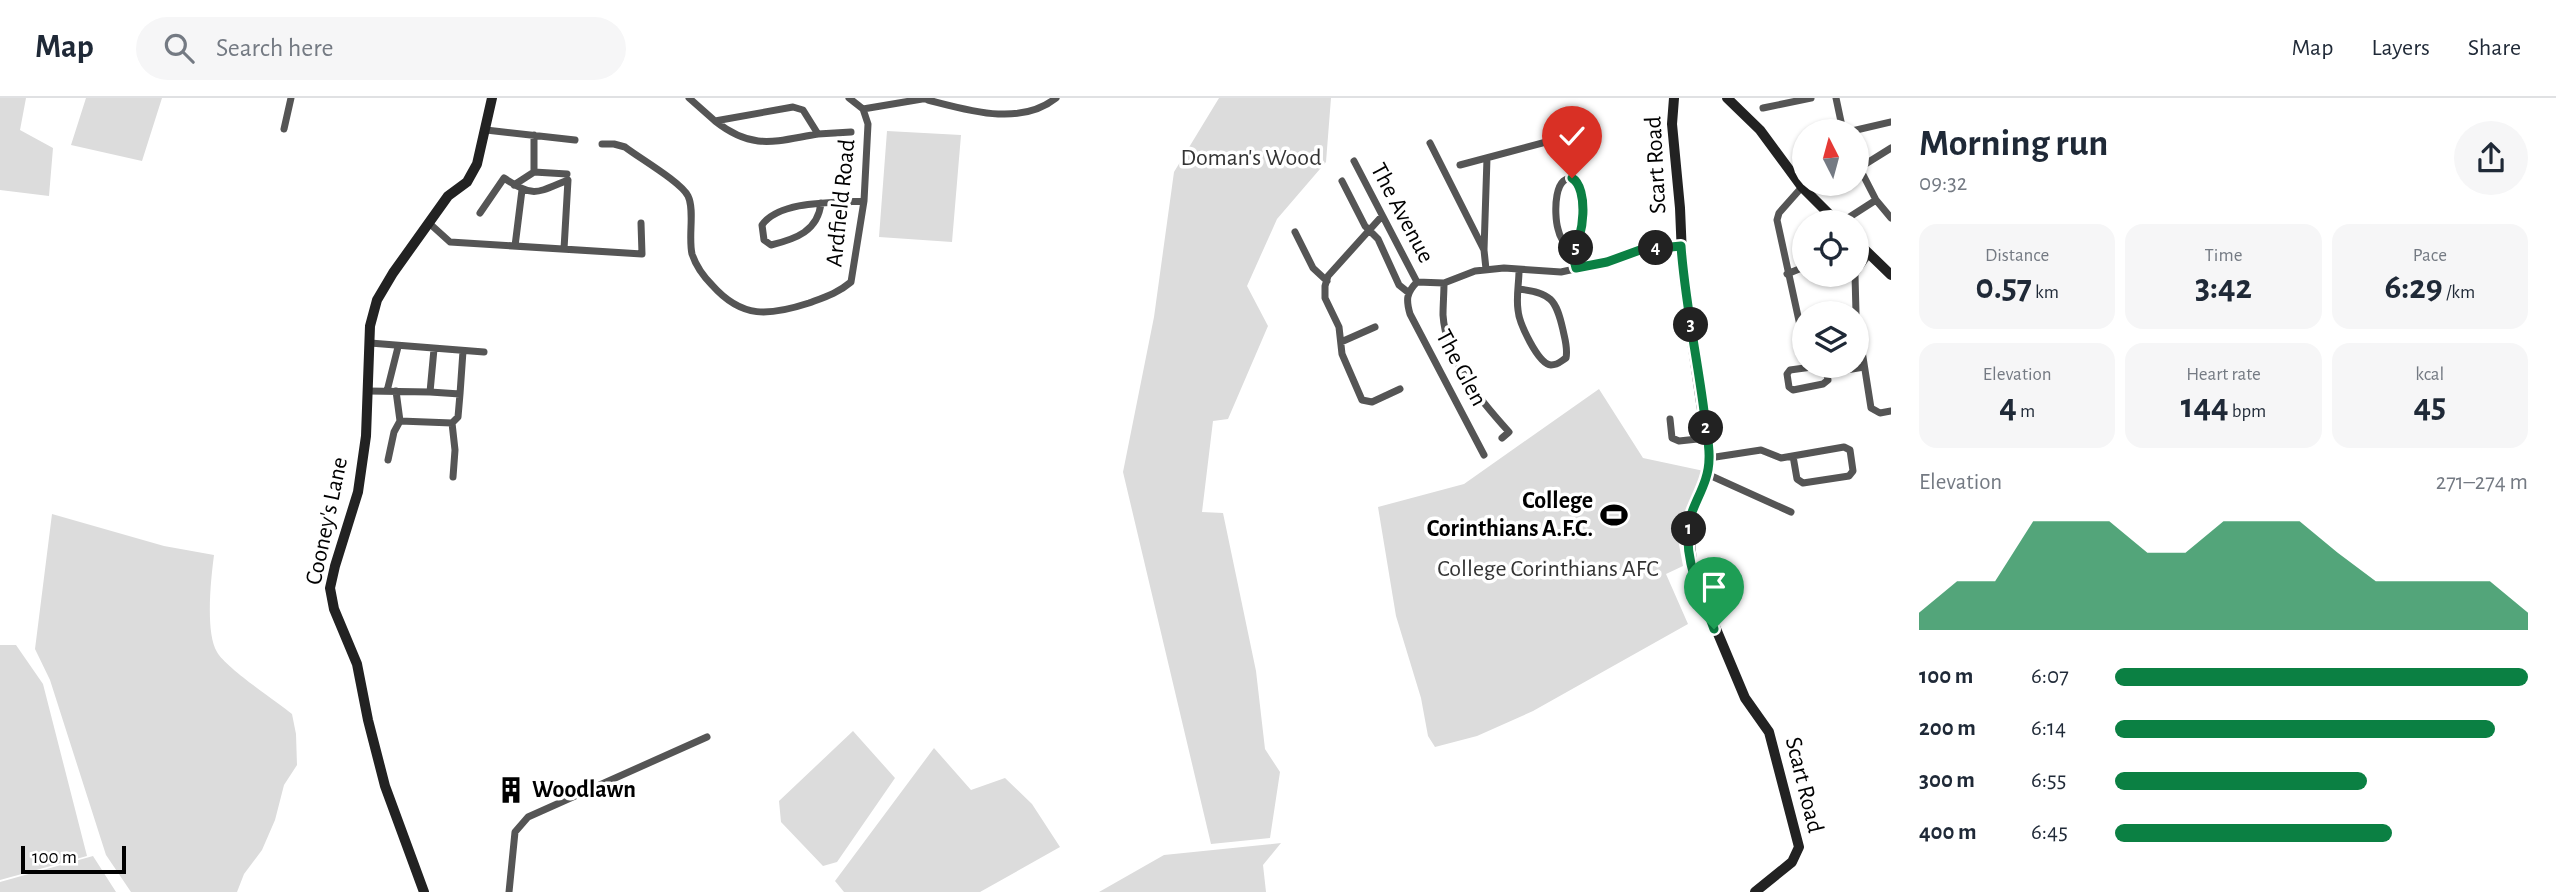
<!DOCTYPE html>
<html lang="en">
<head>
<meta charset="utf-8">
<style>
	body { margin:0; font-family:"Alegreya Sans",sans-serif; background:#f6f6f7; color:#1f2937; height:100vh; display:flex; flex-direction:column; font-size:26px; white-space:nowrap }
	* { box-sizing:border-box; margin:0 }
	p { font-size:23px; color:#747a83 }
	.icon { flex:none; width:38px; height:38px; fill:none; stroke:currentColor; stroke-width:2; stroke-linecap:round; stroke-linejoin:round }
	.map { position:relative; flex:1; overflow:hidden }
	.side { display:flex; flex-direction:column; background:#fff; width:665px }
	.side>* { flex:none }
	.needle { width:46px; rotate:354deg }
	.tools { position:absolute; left:1792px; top:21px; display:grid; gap:14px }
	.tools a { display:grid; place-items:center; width:77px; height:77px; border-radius:50%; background:#fff; box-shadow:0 2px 5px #0004; font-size:35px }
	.scale { position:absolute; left:21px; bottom:18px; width:105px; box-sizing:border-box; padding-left:7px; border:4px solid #000; border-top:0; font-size:19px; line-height:24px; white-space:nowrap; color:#000; -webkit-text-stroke:5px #fff; paint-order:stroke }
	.pin { position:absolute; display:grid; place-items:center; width:60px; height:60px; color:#fff; margin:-72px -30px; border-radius:50% 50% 50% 0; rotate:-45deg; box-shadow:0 0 7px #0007 }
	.pin .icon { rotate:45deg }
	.km { position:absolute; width:35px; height:35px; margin:-18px; border-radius:50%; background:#222; color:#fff; font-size:19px; line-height:35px; text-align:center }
	.round { display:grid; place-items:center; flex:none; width:74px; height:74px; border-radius:37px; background:#f6f6f7 }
	.headline { display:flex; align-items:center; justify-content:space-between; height:119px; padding:0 28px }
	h1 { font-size:38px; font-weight:700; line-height:52px }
	.stats { display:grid; grid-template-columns:repeat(3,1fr); gap:10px; height:119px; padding:7px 28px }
	.stats div { display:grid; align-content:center; border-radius:18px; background:#f6f6f7; text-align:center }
	.stats b { font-size:35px; font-weight:700 }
	.stats small { font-size:19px; font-weight:400 }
	.stats p { font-size:19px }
	.chart { height:196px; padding:14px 28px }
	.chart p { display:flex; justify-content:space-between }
	.chart svg { width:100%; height:126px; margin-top:7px; fill:#0b8043; opacity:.7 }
	ul { padding:0 28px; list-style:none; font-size:23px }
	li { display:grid; grid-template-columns:112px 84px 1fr; align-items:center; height:52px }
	li i { height:18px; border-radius:9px; background:#0b8043 }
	header { display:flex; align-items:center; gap:42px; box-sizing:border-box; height:98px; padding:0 35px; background:#fff; border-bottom:2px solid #e0e1e3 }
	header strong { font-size:33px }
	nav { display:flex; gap:38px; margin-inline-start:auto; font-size:24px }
	.search { width:490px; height:63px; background:#f6f6f7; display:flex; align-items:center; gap:18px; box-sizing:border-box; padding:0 24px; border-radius:38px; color:#747a83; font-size:26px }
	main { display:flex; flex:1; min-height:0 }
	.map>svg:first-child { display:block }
	.green { fill:#dcdcdc }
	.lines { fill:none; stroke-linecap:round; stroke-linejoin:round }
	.street { stroke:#555; stroke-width:7 }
	.secondary { stroke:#222; stroke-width:10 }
	.route-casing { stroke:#fff; stroke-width:14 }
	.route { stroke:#0b8043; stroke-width:9 }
	.labels { text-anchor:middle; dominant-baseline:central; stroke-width:7; stroke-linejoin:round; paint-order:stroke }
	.park-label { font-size:24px; fill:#333; stroke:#fff }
	.street-label { font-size:24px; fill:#000; stroke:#fff }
	.poi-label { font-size:24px; font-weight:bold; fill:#000; stroke:#fff; text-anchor:end }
</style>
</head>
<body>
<header>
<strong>Map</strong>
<div class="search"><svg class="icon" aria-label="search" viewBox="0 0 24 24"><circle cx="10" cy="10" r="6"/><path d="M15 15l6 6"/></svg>Search here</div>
<nav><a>Map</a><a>Layers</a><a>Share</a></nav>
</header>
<main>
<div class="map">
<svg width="1891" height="794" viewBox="0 0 1891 794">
	<rect width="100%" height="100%" fill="#fff"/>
	<!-- green -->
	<path class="green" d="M0,0H26L20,32L53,50L49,98L0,92Z
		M86,0H162L142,63L71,47Z
		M1219,0H1331L1326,64L1277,121L1247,188L1268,228L1228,321L1213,323L1202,414L1223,415L1256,573L1265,651L1280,674L1270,740L1211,746L1123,374L1154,219L1174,74Z
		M887,33L961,37L952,144L879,139Z
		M1599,291L1643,360L1704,373L1678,441L1683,468L1666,476L1688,526L1533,613L1477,638L1435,649L1428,638L1421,600L1396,518L1378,409L1464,386Z
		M52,416L164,448L214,457C211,480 205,534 217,554C226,570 276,603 292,616L296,636L297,667L284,687L275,722L262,752L244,776L237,794H131L106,757L50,582L35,551Z
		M0,547H16L43,586L87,758L0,782Z
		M853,633L895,680L837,764L823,768L781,724L779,703Z
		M934,650L971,692L1005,680L1032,706L1060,749L980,794H844L835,783Z
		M1281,745L1263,767L1266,794H1099L1164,757Z
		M93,758L116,794H0V784Z"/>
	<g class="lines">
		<!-- street -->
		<path class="street" d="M689,0L715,23L793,9L803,12L818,36L851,34
			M849,0L863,11
			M1836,0L1843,33
			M928,2C967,12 1020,29 1056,0
			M1763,10L1811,0
			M863,11L928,0
			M715,23C753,53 775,43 818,36
			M284,31L291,0
			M486,32L575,42
			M1852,33L1891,24
			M1430,45L1484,152
			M602,46H614L625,49C639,60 681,84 688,98C695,112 688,138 692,156C696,168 703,178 712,187C742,221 769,218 809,205C825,199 838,195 851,184L864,103L868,26L863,11
			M1354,63L1417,184
			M1857,65L1876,102L1891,120
			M1460,67L1580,35L1576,14
			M1859,70L1891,50
			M534,74L567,76
			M1342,83L1365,128L1378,141L1399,187L1409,195
			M514,87L534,74V37
			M821,105C818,133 796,141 771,147L764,142L762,127C780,102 834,105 864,103
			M480,115L504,80C534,100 536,95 568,82L564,151
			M1382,118L1328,178L1325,188V200L1339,229L1342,256L1362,302L1372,304L1400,291
			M1848,120L1876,102
			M429,125L450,144L642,156L641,125
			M1295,134L1313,170L1327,183
			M515,148L522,92
			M1572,154C1586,139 1585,100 1577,83C1553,70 1554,118 1558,131C1561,144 1566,145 1572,154C1574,157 1575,166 1576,170
			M1486,171L1484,152L1487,60
			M1857,173L1869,156
			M1787,176L1804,169
			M1855,177L1856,215
			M1444,185C1444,195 1443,207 1443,217C1446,263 1481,303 1509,334L1502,340
			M1519,191C1551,195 1556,201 1563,232C1565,242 1568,250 1566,260C1561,263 1558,267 1551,267C1538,266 1519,225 1518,212C1516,199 1519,185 1519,173
			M1857,221L1871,310L1880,315L1891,313
			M1801,232L1777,122L1779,115L1802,89
			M1341,244L1375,229
			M370,245L484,254
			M434,251L430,294L460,296L463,253
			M1819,268L1790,272L1787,276L1789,289L1793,292L1823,286L1828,282L1825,268
			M1828,275L1864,269
			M368,293L430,294
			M387,293L398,249
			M396,293L400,323L452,325L458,319L460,296
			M1670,321L1672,340L1679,343L1707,340
			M452,325L455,352L453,379
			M1484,357L1410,216C1406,202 1406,195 1417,184L1444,185L1475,173L1504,170L1561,174L1607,164L1640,152L1681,148
			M1709,360L1761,352L1781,360L1844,349L1850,352L1853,373L1849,378L1803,385L1797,381L1793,358
			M388,362L394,334L400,323
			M1707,376L1791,414
			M509,794L515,734L528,719L707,639"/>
		<!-- secondary -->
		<path class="secondary" d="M1674,0L1672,26L1680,110L1683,181L1709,360L1707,376L1691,418L1689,432L1693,476L1745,600L1769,634L1799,749L1792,764L1755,794
			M1727,0L1760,32L1802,89L1837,124
			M1857,144L1891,177
			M424,794L385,688L368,622L357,566L334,511L330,490L335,468L358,394L366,338L370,228L377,202L393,175L448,98L467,84L477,66L492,0"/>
	</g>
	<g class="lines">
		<defs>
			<path id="route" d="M1572,80C1589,90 1584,141 1572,154L1576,170L1607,164L1640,152L1681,148C1685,204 1697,258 1704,313C1705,329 1710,346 1709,361C1709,382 1697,399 1691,417C1680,457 1701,495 1714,531"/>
		</defs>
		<!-- route casing -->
		<use href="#route" class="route-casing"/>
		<!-- route -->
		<use href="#route" class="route"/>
	</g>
	<!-- icons -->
	<defs>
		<symbol id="stadium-bare" viewBox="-9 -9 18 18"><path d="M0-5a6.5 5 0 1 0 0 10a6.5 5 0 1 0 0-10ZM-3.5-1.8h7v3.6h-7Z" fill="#000" stroke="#fff" stroke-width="2.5" paint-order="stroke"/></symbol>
		<symbol id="building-bare" viewBox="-9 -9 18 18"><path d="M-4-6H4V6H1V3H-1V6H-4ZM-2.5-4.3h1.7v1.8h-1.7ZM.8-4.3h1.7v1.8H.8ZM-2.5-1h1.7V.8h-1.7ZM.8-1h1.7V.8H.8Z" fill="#000" stroke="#fff" stroke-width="2.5" paint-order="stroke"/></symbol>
	</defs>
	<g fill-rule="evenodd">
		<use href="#stadium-bare" x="1595" y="398" width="38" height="38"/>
		<use href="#building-bare" x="492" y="673" width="38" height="38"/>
	</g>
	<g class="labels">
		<!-- park labels -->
		<g class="park-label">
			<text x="1251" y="60">Doman's Wood</text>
			<text x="1548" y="471">College Corinthians AFC</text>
		</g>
		<!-- street labels -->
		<g class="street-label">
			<text transform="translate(1656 67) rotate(-93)">Scart Road</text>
			<text transform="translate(841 105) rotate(-84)">Ardfield Road</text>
			<text transform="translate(1402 115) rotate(62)">The Avenue</text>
			<text transform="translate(1461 270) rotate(62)">The Glen</text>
			<text transform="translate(327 423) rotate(-78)">Cooney's Lane</text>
			<text transform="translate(1804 687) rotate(76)">Scart Road</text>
		</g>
		<!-- poi labels -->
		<g class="poi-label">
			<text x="1593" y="403">College<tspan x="1593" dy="28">Corinthians A.F.C.</tspan></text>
			<text x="532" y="692" text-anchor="start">Woodlawn</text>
		</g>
	</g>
</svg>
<div class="tools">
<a><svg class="needle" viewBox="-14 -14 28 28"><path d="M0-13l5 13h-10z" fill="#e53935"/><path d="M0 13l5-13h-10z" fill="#747a83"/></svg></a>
<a><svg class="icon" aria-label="locate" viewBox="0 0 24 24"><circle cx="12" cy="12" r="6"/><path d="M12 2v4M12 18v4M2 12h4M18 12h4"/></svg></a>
<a><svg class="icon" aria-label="layers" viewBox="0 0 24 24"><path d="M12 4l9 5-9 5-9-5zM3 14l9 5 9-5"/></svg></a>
</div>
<div class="scale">100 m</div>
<div class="pin" style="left:1714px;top:531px;background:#1e9e55"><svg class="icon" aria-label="arrive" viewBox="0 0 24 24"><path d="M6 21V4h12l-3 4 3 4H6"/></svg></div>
<div class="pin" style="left:1572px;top:80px;background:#d93025"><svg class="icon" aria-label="check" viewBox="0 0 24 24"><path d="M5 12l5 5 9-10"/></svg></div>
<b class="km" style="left:1689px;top:431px">1</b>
<b class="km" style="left:1706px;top:330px">2</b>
<b class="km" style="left:1691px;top:227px">3</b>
<b class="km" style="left:1656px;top:150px">4</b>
<b class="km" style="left:1576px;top:150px">5</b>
</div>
<section class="side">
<div class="headline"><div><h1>Morning run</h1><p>09:32</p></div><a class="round"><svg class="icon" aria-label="share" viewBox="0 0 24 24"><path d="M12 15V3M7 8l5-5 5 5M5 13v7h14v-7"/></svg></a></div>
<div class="stats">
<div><p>Distance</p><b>0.57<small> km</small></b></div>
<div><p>Time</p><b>3:42</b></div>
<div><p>Pace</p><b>6:29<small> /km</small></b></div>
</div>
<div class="stats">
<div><p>Elevation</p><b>4<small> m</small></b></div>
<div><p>Heart rate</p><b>144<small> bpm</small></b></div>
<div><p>kcal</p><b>45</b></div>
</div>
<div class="chart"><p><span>Elevation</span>271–274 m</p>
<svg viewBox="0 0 160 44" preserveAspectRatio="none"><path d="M0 44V38L10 27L20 27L30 6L40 6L50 6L60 17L70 17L80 6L90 6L100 6L110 17L120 27L130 27L140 27L150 27L160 38V44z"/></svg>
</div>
<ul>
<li><b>100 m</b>6:07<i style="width:100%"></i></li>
<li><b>200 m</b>6:14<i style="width:92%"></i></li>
<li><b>300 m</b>6:55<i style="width:61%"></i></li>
<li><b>400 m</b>6:45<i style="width:67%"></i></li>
</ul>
</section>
</main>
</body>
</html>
